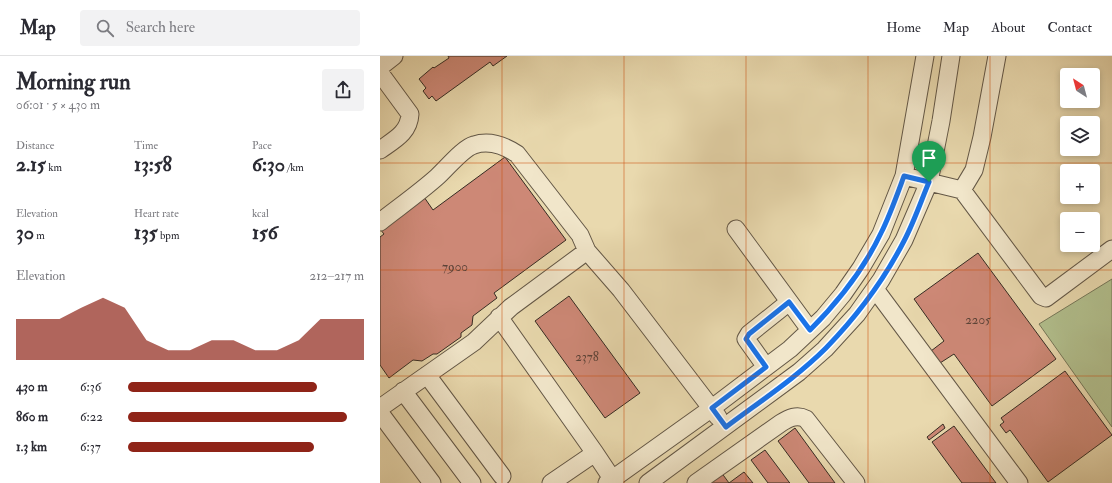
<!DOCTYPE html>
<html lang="en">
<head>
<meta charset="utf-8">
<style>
	body { margin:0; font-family:"IM FELL Double Pica",serif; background:#f2f2f3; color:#2b2b33; height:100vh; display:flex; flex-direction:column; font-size:15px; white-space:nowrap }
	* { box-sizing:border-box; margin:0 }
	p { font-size:13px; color:#7c7c81 }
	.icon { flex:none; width:22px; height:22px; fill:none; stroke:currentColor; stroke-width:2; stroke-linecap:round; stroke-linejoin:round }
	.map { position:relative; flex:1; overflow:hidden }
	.details { display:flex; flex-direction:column; background:#fff; width:380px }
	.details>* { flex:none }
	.needle { width:26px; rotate:324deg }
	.controls { position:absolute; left:680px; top:12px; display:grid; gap:8px }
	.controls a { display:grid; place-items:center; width:40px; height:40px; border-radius:4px; background:#fff; box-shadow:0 2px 6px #0003; font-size:20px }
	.pin { position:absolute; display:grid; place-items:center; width:34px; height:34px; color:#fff; margin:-41px -17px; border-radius:50% 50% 50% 0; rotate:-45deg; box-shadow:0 0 4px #0007 }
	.pin .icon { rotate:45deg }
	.round { display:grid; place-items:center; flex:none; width:42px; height:42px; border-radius:4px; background:#f2f2f3 }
	.summary { display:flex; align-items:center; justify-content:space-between; height:68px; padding:0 16px }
	h1 { font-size:22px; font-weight:700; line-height:30px }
	.metrics { display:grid; grid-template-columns:repeat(3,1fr); gap:6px; height:68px; padding:4px 16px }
	.metrics div { display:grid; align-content:center }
	.metrics b { font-size:20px; font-weight:700 }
	.metrics small { font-size:11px; font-weight:400 }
	.metrics p { font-size:11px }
	.chart { height:112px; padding:8px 16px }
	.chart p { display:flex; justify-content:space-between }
	.chart svg { width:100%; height:72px; margin-top:4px; fill:#8f2418; opacity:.7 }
	ul { padding:0 16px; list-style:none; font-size:13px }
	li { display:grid; grid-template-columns:64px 48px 1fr; align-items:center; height:30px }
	li i { height:10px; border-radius:5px; background:#8f2418 }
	header { display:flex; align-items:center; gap:24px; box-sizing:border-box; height:56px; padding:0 20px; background:#fff; border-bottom:1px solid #e1e1e2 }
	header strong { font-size:19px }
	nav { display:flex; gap:22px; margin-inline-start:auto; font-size:14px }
	.search { width:280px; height:36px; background:#f2f2f3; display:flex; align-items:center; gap:10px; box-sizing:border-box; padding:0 14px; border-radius:4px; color:#7c7c81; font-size:15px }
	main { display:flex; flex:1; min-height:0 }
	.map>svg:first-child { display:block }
	.green { fill:#b2c08e; stroke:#747658 }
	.building { fill:#cd8876; stroke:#362c23 }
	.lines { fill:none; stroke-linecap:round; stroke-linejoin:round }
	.minor-casing { stroke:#635746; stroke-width:19 }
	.minor { stroke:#f1e6ca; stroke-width:17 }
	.route-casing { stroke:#fff; stroke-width:8 }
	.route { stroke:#1a73e8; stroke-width:5 }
	.grid { fill:none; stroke:#cd520f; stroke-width:1; stroke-opacity:0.55 }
	.labels { text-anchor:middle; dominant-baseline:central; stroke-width:3.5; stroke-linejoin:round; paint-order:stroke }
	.number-label { font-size:13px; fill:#5c4338 }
</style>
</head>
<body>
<header>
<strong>Map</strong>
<div class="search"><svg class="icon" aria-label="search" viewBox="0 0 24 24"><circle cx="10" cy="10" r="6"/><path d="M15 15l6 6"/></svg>Search here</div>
<nav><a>Home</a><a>Map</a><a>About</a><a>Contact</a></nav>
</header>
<main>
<section class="details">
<div class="summary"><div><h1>Morning run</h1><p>06:01 · 5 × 430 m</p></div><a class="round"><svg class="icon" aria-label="share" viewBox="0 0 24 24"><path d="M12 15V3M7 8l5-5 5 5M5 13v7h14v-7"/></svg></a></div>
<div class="metrics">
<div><p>Distance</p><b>2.15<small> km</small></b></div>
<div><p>Time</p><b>13:58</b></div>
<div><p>Pace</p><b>6:30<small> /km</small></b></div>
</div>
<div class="metrics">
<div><p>Elevation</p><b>30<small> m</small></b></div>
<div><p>Heart rate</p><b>135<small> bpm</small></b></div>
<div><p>kcal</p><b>156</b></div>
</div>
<div class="chart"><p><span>Elevation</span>212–217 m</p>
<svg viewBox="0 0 160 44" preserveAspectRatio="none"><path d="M0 44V19L10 19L20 19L30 12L40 6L50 12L60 32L70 38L80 38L90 32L100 32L110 38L120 38L130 32L140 19L150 19L160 19V44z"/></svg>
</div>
<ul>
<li><b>430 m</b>6:36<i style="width:80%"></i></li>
<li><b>860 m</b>6:22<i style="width:93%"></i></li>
<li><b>1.3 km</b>6:37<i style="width:79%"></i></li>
</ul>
</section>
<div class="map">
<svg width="732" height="427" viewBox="0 0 732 427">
	<rect width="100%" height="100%" fill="#e9d9ae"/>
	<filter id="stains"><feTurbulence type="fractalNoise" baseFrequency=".005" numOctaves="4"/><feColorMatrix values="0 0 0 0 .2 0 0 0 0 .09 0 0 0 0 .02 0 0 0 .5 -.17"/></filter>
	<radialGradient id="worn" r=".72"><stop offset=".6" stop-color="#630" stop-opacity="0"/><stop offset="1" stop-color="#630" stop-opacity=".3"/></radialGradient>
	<!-- green -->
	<path class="green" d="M732,223V371L659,268Z"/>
	<!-- building -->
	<path class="building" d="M68,0H127L113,10L110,6L56,45L52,40L49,43L43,35L46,32L39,23L53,11L54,12L69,2Z
		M125,101L186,184L114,237L117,242L93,260L92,269L81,277V281L57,298H53L42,305L33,304L9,322L0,309V181L4,178L0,173L44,141L53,154Z
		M598,197L676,303L612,350L574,298L560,307L551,295L564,285L534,243Z
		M189,240L260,337L225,362L155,265Z
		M685,315L732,379L668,426L630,374L626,377L620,369L624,366L621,362Z
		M563,368L565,372L549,384L547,381Z
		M574,370L616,427H582L552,386Z
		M415,372L455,427H429L398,385Z
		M385,394L409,426L410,427H388L371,404Z
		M341,416L349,427L364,416L373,427H326Z"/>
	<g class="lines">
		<defs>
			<path id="minor" d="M0,11L14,0
				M0,17L30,58C29,77 14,84 0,94
				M524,120L582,134L661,240L666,242L732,193
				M582,134L594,114L602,81L617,0
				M0,166C19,151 39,137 57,121C67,112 83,92 94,89C109,84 125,90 137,98L200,179L207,195L241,234L338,361
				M356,173L430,274
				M495,233L639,427
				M119,261L215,397
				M386,311L366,283L369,278L409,246
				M47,319L122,420
				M23,335L92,427
				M0,352L94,286L131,251L207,195
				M0,357L52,427
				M171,427L215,397L235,427
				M227,427L332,352L410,293L443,262L463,238L481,212L501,178L524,120L545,0
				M268,427L419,316L445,293L477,258L501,224L524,184L549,126L561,65L571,0
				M316,427L401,367C409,362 417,358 426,363L476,427"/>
		</defs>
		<!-- minor casing -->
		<use href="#minor" class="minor-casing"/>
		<!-- minor -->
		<use href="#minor" class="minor"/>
	</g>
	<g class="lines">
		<defs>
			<path id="route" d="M524,120L549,126C541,145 534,166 524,185C504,224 477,260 446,292C416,322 379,346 346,371L332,352L386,311L366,283L369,278L409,246L430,274C458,246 484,213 501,177C510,159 517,139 524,120Z"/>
		</defs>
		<!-- route casing -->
		<use href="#route" class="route-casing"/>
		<!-- route -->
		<use href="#route" class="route"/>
	</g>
	<!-- grid -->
	<path class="grid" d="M122,0V427M244,0V427M366,0V427M488,0V427M610,0V427M0,107H732M0,214H732M0,320H732"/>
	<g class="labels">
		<!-- number labels -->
		<g class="number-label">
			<text x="75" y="211">7900</text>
			<text x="598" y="264">2205</text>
			<text x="207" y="301">2378</text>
		</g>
	</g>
	<rect width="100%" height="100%" filter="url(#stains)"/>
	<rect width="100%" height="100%" fill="url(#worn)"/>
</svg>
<div class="controls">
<a><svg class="needle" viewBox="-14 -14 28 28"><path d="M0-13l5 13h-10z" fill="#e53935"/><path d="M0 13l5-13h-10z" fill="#7c7c81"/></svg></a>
<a><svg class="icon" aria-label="layers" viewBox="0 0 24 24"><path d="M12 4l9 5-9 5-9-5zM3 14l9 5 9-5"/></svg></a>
<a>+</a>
<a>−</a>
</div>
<div class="pin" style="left:549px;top:126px;background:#1e9e55"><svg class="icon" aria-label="arrive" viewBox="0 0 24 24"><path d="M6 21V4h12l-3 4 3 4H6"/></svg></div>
</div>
</main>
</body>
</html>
